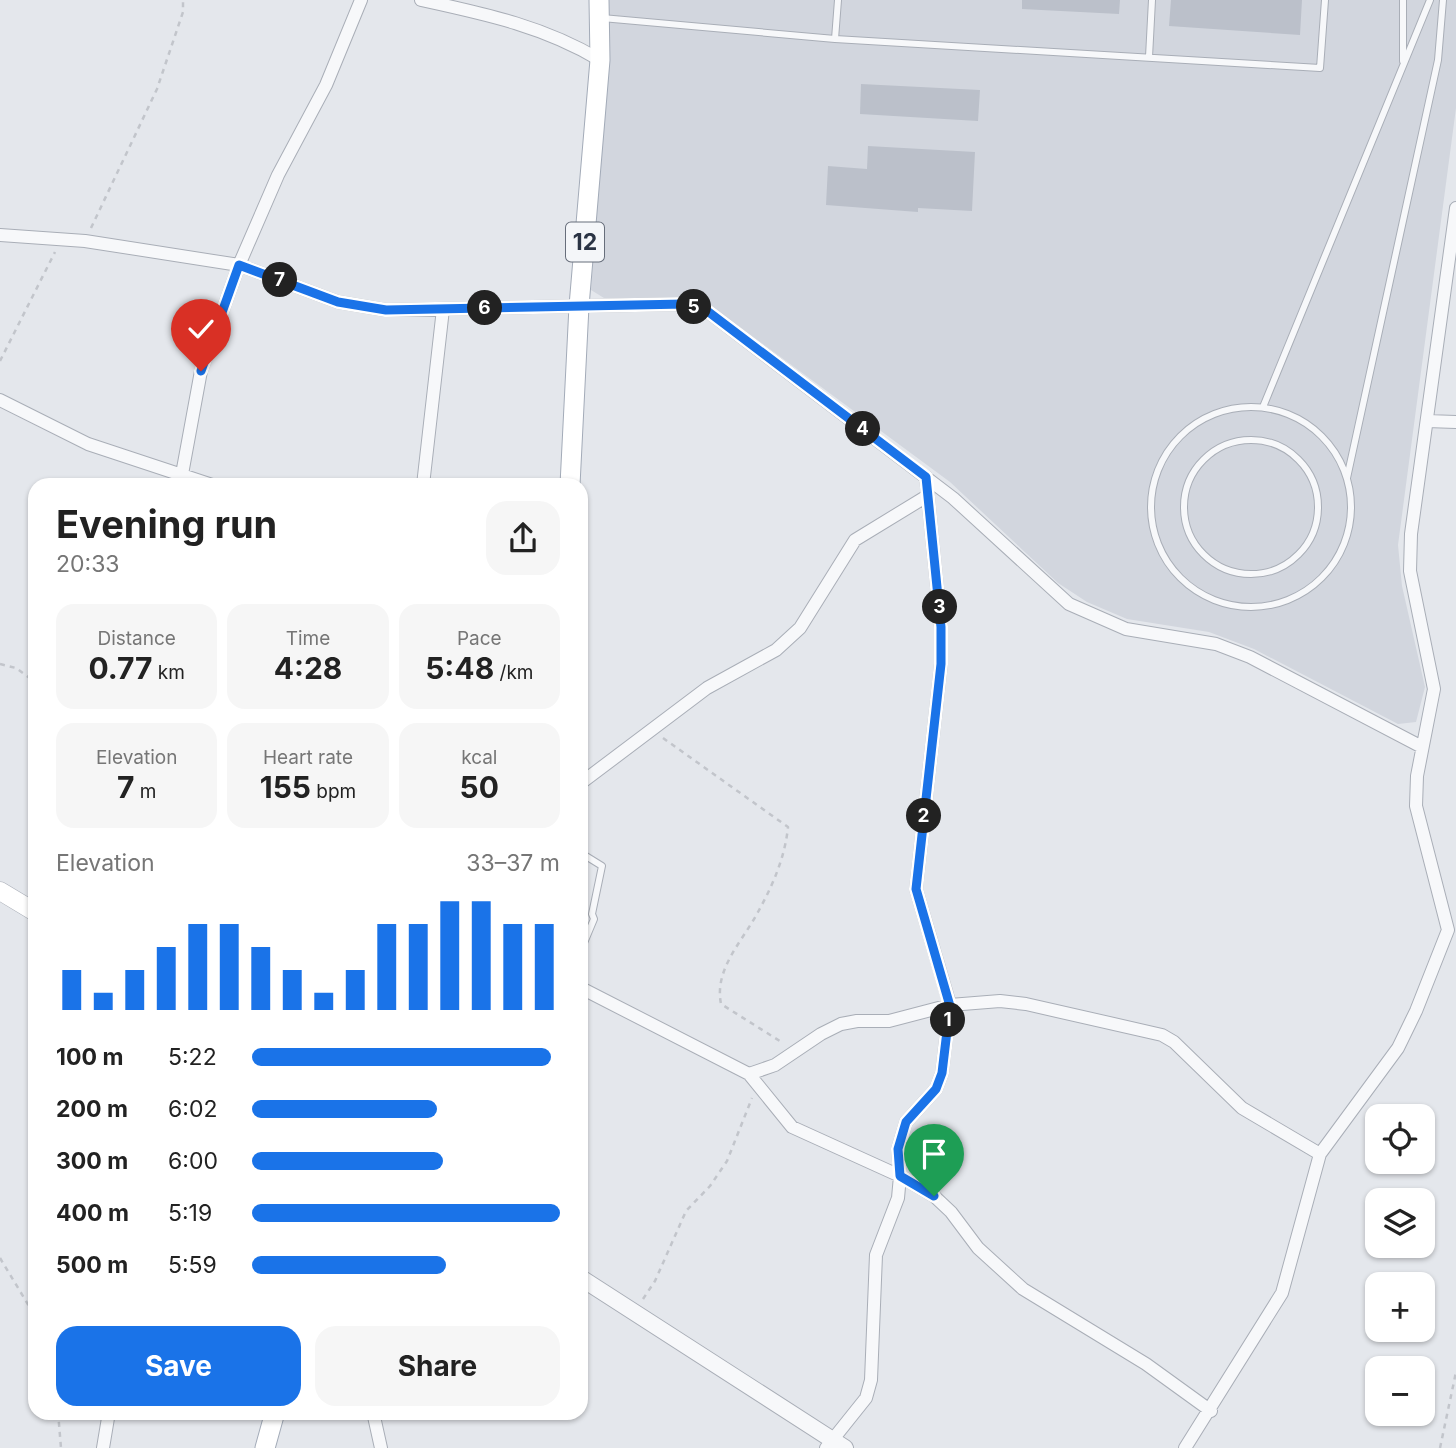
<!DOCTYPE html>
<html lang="en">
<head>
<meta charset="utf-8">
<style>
	body { margin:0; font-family:Inter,sans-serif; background:#f6f6f6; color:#222; height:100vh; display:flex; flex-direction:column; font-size:26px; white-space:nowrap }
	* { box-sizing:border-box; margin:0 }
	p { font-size:23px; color:#767676 }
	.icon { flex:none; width:38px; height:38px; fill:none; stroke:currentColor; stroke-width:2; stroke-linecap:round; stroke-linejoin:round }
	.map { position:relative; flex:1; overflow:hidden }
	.sheet { position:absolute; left:28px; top:478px; width:560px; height:942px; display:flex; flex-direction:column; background:#fff; border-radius:21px; box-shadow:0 2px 5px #0004 }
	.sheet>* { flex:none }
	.tools { position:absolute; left:1365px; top:1104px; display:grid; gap:14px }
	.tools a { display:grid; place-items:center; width:70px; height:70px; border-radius:14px; background:#fff; box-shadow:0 2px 5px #0004; font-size:35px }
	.pin { position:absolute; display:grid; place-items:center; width:60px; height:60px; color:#fff; margin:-72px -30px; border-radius:50% 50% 50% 0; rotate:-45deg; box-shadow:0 0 7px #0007 }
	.pin .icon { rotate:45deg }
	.km { position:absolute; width:35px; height:35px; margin:-18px; border-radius:50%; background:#222; color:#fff; font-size:19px; line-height:35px; text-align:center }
	.round { display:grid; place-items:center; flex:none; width:74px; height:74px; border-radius:21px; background:#f6f6f6 }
	.headline { display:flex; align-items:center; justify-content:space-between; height:119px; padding:0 28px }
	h1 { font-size:38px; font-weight:700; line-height:52px }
	.metrics { display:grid; grid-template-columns:repeat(3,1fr); gap:10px; height:119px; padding:7px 28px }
	.metrics div { display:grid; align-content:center; border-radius:18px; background:#f6f6f6; text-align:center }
	.metrics b { font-size:30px; font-weight:700 }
	.metrics small { font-size:19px; font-weight:400 }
	.metrics p { font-size:19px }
	.chart { height:196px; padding:14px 28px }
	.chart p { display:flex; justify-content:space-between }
	.chart svg { width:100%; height:126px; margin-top:7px; stroke:#1a73e8; stroke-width:6 }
	.button { display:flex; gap:14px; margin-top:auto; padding:14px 28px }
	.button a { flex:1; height:80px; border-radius:21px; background:#1a73e8; color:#fff; font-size:28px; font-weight:700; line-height:80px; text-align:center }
	.button a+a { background:#f6f6f6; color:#222 }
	ul { padding:0 28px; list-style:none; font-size:23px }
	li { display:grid; grid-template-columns:112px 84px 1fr; align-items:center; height:52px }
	li i { height:18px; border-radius:9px; background:#1a73e8 }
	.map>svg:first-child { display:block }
	.built { fill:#d2d6de }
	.building { fill:#bbc0ca }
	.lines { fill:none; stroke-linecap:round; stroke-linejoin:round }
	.service-casing { stroke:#a9aeb7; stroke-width:8 }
	.minor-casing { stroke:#a9aeb7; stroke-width:14 }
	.tertiary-casing { stroke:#a9aeb7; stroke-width:18 }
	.secondary-casing { stroke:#a9aeb7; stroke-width:19 }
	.primary-casing { stroke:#a3abb8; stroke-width:21 }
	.path { stroke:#c2c5cb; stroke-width:2.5; stroke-dasharray:5 5; stroke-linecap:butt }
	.service { stroke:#f7f8fa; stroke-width:6 }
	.minor { stroke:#f7f8fa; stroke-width:12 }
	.tertiary { stroke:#f7f8fa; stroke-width:16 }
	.secondary { stroke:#fff; stroke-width:18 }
	.primary { stroke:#fff; stroke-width:19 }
	.route-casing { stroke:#fff; stroke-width:14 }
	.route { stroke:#1a73e8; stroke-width:9 }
	.labels { text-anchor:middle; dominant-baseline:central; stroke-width:5; stroke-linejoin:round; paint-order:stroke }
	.shield { fill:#f4f6f9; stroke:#676e7b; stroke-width:2 }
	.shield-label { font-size:23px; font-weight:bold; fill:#2b3445 }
</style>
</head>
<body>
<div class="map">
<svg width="1456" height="1448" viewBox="0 0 1456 1448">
	<rect width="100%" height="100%" fill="#e4e7ec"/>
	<!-- built -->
	<path class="built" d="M608,0H1456V108L1398,545L1402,586L1425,687L1416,722L1398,724L1254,649L1209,632L1127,619L1087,602L1058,583L950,482L710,305L680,298H604L591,290L609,44Z"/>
	<!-- building -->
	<path class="building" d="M1022,0H1120L1119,14L1022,9Z
		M1171,0H1302L1300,35L1169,26Z
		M861,84L980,90L978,121L860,114Z
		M868,146L975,152L972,211L918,208V212L826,205L828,166L867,169Z"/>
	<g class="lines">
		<defs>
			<path id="service" d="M602,18L835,39L1320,68L1325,0
				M835,39L838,0
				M1149,57L1152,0
				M1403,61V0
				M1263,407L1430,0
				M1151 507a100 100 0 1 1 200 0a100 100 0 1 1-200 0Z
				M1184 507a67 67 0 1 1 134 0a67 67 0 1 1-134 0Z
				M1347,478L1438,60L1443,0
				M581,853L602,866L592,914L594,919L581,950"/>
			<path id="minor" d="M421,0C485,14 543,26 600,60
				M0,235L85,241L239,265L338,302L386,310L685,304L706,310L953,498L1069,604L1126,629L1216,644L1250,657L1422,747
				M0,400L88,444L212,485
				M1427,421L1456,422
				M180,485L201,371L239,265L278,175L326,85L361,0
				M423,485L443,309
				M581,783L707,688L776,650L800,628L855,540L927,496
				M581,988L749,1074L792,1127L900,1176L934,1196L951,1212L978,1248L1023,1289L1146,1364L1211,1411
				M749,1074L775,1065L821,1034L841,1024L857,1021H889L950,1005L1000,1001L1026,1004L1162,1035L1174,1042L1242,1108L1320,1154
				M373,1412L381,1448
				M103,1448L109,1412
				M826,1448L866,1398L871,1380L876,1255L898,1198L900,1176L898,1149L906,1122L936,1089L942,1073L950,1005L916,889L941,664V627L926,477
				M1185,1448L1282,1293L1320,1154L1398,1048L1416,1011L1448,930L1416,806L1417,776L1434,689L1410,571L1411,534L1456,208"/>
			<path id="tertiary" d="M581,1278L845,1448"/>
			<path id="secondary" d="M0,891L35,912"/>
			<path id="primary" d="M570,485L579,306L600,60L599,0
				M265,1448L275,1412"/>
		</defs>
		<!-- service casing -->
		<use href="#service" class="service-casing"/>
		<!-- minor casing -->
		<use href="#minor" class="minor-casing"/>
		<!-- tertiary casing -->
		<use href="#tertiary" class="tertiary-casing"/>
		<!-- secondary casing -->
		<use href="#secondary" class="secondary-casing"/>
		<!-- primary casing -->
		<use href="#primary" class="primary-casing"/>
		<!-- path -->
		<path class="path" d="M91,228L157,89L183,12V0
			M0,361L55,252
			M0,664L16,668L35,682
			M663,738L788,827C785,857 773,885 758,912C742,942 714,969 721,1004L783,1043
			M0,1258L35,1316
			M643,1299L655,1281L686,1211L710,1186L727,1161L752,1098
			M58,1412L61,1448
			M1440,1448L1456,1372"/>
		<!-- service -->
		<use href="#service" class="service"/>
		<!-- minor -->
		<use href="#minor" class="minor"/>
		<!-- tertiary -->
		<use href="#tertiary" class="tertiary"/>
		<!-- secondary -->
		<use href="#secondary" class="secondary"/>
		<!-- primary -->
		<use href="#primary" class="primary"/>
	</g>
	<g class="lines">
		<defs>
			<path id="route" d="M201,371L239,265L338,302L386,310L685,304L706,310L926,477L941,627V664L916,889L950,1006L942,1073L936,1089L906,1122L898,1149L900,1176L934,1196"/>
		</defs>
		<!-- route casing -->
		<use href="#route" class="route-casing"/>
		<!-- route -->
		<use href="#route" class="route"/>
	</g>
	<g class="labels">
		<!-- shield labels -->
		<rect class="shield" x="566" y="222.5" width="38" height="39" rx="5"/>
		<g class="shield-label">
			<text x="585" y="242">12</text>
		</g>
	</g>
</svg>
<div class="tools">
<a><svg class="icon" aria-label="locate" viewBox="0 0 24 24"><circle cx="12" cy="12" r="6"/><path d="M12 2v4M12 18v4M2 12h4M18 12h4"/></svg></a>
<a><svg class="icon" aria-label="layers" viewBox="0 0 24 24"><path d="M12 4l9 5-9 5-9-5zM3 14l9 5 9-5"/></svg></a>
<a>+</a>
<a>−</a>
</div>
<div class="pin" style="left:934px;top:1196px;background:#1e9e55"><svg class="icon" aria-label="arrive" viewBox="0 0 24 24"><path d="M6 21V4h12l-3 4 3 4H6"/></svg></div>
<div class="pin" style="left:201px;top:371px;background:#d93025"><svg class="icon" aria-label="check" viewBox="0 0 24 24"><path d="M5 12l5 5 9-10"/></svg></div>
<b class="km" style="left:948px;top:1020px">1</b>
<b class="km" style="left:924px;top:816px">2</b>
<b class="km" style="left:940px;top:607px">3</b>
<b class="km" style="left:863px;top:429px">4</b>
<b class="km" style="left:694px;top:307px">5</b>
<b class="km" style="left:485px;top:308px">6</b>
<b class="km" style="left:280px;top:280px">7</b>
<section class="sheet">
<div class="headline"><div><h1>Evening run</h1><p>20:33</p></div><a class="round"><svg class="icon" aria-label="share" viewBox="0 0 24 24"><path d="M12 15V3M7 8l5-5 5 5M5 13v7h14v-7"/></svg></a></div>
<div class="metrics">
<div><p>Distance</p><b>0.77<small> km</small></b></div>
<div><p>Time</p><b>4:28</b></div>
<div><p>Pace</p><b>5:48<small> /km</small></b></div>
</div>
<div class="metrics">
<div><p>Elevation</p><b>7<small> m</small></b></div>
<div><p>Heart rate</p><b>155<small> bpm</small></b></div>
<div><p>kcal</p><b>50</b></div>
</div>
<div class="chart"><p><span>Elevation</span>33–37 m</p>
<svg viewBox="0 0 160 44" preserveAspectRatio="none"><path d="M5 44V30M15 44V38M25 44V30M35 44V22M45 44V14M55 44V14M65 44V22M75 44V30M85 44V38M95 44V30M105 44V14M115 44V14M125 44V6M135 44V6M145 44V14M155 44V14"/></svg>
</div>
<ul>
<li><b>100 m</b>5:22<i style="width:97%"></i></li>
<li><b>200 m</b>6:02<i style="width:60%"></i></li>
<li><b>300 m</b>6:00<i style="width:62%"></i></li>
<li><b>400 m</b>5:19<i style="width:100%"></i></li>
<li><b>500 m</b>5:59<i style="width:63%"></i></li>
</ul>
<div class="button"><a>Save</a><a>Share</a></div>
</section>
</div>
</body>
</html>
